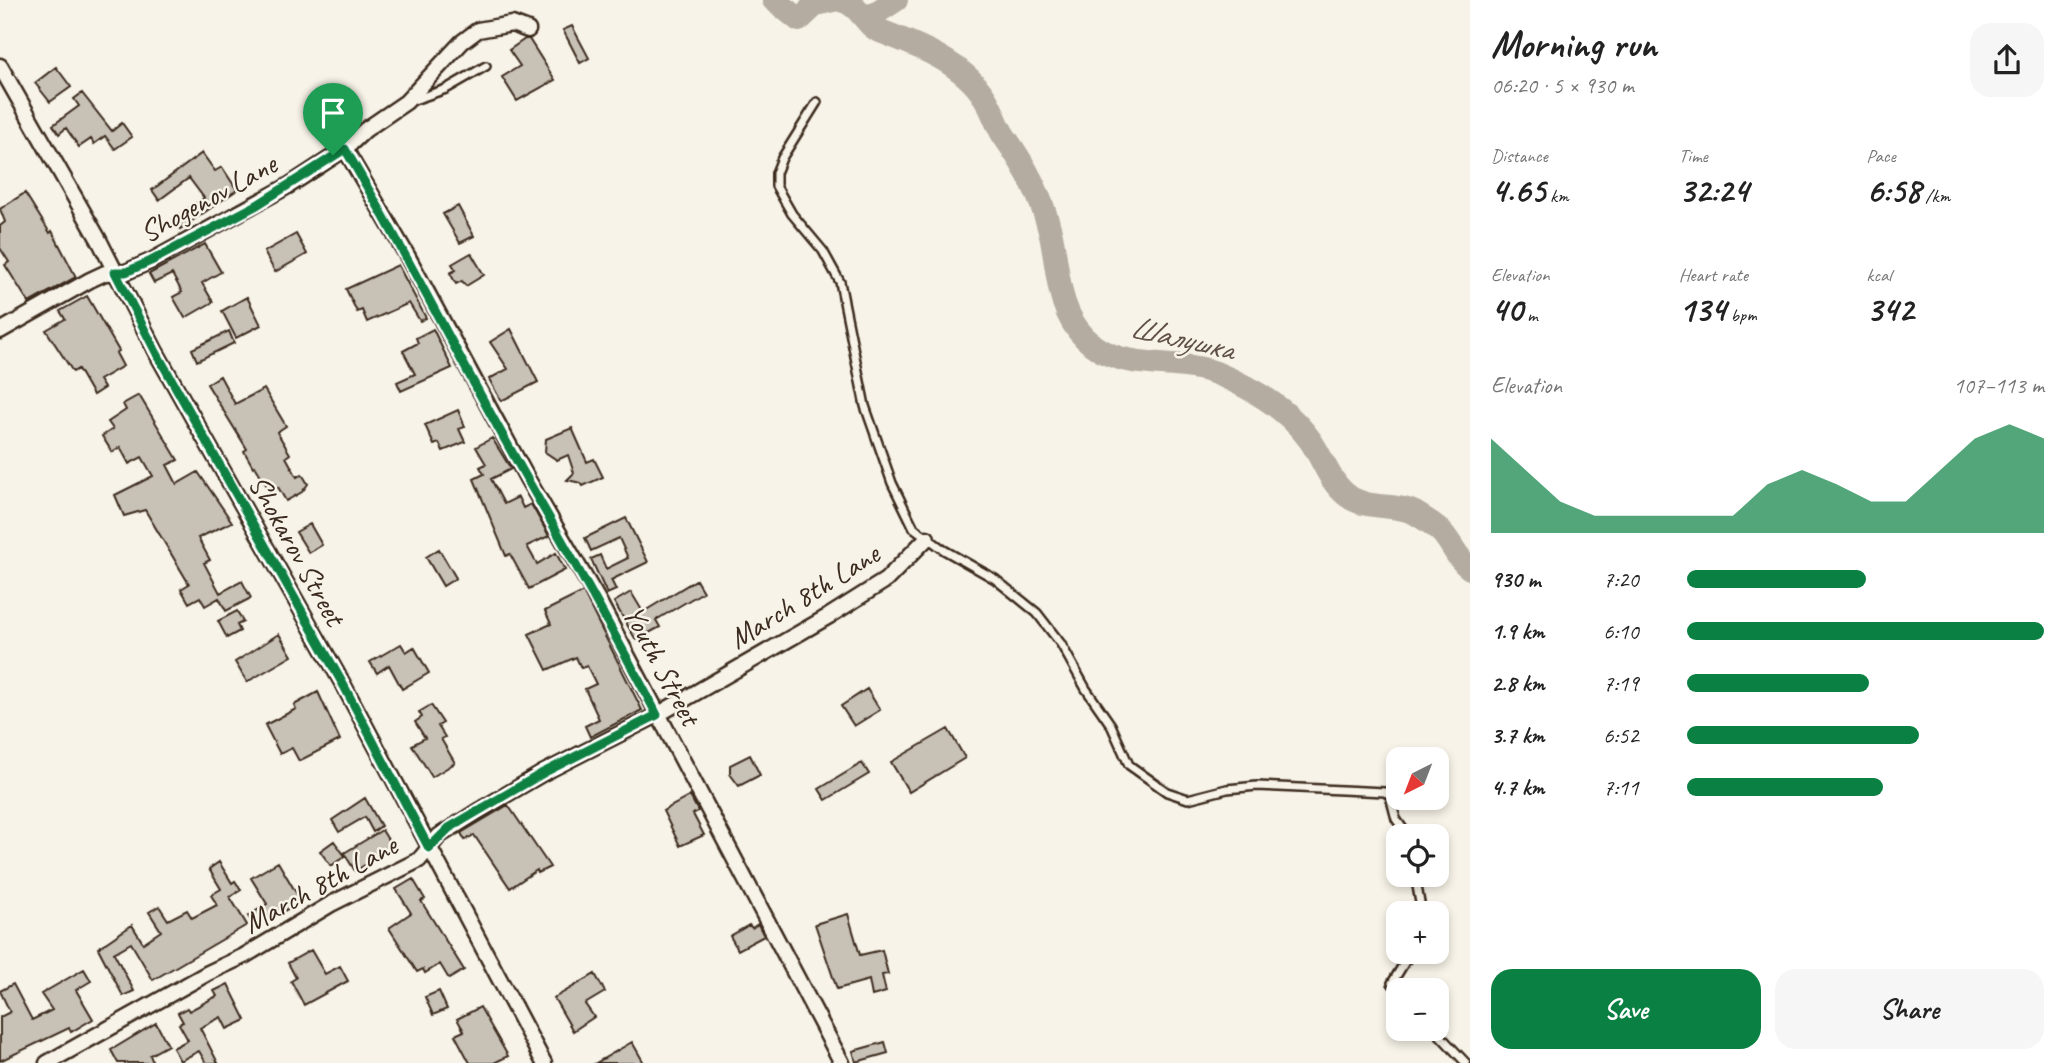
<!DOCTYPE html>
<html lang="en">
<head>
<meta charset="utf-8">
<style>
	body { margin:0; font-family:Caveat,sans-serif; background:#f6f6f6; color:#222; height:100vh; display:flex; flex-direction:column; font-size:26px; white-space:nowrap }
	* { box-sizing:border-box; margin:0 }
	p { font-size:23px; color:#767676 }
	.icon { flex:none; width:38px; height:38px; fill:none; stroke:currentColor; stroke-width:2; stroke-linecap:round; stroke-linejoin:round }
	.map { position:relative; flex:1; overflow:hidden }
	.side { display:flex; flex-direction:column; background:#fff; width:595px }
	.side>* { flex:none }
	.needle { width:46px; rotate:222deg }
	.buttons { position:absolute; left:1386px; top:747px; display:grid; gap:14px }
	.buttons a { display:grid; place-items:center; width:63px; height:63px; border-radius:14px; background:#fff; box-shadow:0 4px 10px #0003; font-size:35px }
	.pin { position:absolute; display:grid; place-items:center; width:60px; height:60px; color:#fff; margin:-72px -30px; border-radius:50% 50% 50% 0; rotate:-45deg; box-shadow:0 0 7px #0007 }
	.pin .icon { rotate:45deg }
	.round { display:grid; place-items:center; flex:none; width:74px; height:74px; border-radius:21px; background:#f6f6f6 }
	.headline { display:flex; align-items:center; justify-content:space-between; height:119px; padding:0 21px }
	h1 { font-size:38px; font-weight:700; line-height:52px }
	.figures { display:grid; grid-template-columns:repeat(3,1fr); gap:10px; height:119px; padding:7px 21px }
	.figures div { display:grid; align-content:center }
	.figures b { font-size:35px; font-weight:700 }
	.figures small { font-size:19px; font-weight:400 }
	.figures p { font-size:19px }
	.chart { height:196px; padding:14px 21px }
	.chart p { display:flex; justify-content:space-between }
	.chart svg { width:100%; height:126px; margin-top:7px; fill:#0b8043; opacity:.7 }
	.button { display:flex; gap:14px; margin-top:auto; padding:14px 21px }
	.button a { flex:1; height:80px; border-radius:21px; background:#0b8043; color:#fff; font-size:28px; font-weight:700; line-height:80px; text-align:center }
	.button a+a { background:#f6f6f6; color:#222 }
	ul { padding:0 21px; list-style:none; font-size:23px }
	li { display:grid; grid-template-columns:112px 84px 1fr; align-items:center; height:52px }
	li i { height:18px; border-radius:9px; background:#0b8043 }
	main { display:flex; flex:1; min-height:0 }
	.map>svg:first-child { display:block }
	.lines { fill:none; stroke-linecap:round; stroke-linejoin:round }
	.river { stroke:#b4aca0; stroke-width:24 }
	.building { fill:#c8c1b6; stroke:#3b2a1e; stroke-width:2 }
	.lane-casing { stroke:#3b2a1e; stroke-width:12 }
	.street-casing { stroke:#3b2a1e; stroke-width:19 }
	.lane { stroke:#f7f3e8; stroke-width:7 }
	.street { stroke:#f7f3e8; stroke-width:14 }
	.route-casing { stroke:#fff; stroke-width:14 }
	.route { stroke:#0b8043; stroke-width:9 }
	.labels { text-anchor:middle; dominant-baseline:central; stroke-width:5; stroke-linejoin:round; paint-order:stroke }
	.street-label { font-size:30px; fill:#3b2a1e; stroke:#f7f3e8 }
	.water-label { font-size:32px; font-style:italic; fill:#5f5145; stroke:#f7f3e8 }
</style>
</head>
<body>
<main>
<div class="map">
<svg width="1470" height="1063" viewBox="0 0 1470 1063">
	<rect width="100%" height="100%" fill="#f7f3e8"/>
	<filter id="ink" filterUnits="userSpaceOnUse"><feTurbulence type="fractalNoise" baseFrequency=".0143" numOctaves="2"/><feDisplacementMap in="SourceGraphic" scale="14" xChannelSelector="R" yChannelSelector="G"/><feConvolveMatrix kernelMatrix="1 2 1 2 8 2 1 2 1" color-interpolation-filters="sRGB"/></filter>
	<g filter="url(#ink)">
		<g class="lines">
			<!-- river -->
			<path class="river" d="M774,0L799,20L816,4L833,0
				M840,0C861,4 864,25 880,31C916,45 963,62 985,98C993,110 996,124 1004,136C1026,167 1042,197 1051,235C1059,272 1057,310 1085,338C1120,374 1173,357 1216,373C1250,387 1288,409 1310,440C1323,458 1329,482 1348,496C1366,510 1395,503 1415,513C1425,519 1437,526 1444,535C1453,546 1458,560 1470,568
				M868,18L896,0"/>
		</g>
		<!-- building -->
		<path class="building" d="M572,26L589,58L580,63L563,30Z
			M525,39H529L555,80L517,101L502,77L520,66L509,50Z
			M56,67L71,87L50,102L35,83Z
			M82,93L112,131L122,123L132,137L115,149L105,136L94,144L91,139L79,147L66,128L59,134L53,125L79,106L74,99Z
			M202,153L215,171L222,167L237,190L180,229L173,219L204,198L189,178L159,200L152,190Z
			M25,193L50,233L52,231L76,277L29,303L5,265L9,262L0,248V226L5,222L0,209Z
			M458,206L474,236L460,243L443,214Z
			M296,234L307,254L275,272L264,252Z
			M205,244L221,272L202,283L213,302L185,318L173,297L182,292L172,274L154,283L149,274Z
			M471,253L484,275L466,286L462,281L456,284L450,273L456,270L452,264Z
			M398,265L426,318L420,321L409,303L367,322L362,310L357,312L346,289Z
			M87,296L119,351L116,353L123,366L99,380L104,388L93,395L78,369L73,372L46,330L65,319L60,311Z
			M247,297L261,325L236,338L222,311Z
			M433,329L452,368L401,391L397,382L415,374L403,351L418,343L416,338Z
			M511,329L538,382L501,401L489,379L508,369L490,342Z
			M229,331L234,343L197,361L192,349Z
			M220,376L235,404L264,389L286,426L277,432L290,454L286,457L297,477L302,474L308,484L302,492L286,501L278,487L270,491L255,466L253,467L244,451L247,449L207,384Z
			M139,395L178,460L167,465L177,484L198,472L232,522L198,538L210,560L204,563L220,593L242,581L251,598L226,611L219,598L205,606L200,597L189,603L181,589L189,584L145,510L124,516L115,495L153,476L142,457L129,464L120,447L112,452L102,436L113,429L108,422L126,410L123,404Z
			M458,410L465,427L459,429L465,442L443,451L439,443L434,445L425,425Z
			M572,428L587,462L594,459L603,477L583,486L581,483L567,480L574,473L568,455L557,460L545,452L546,439Z
			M492,438L511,469L491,479L504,504L518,497L523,508L531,504L549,536L527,546L537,564L556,553L565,570L529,589L510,554L506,556L474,479L484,474L480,467L486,464L476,447Z
			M626,518L648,562L611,580L616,590L607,594L591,559L600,555L606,569L628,558L619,538L591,551L585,538Z
			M310,524L322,545L309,553L296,532Z
			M439,549L456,578L443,586L426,557Z
			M696,580L703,592L656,620L660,627L636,640L614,602L631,592L643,612Z
			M583,592L642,710L590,737L585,726L599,719L585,689L596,684L587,666L581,668L576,657L547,670L529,634L551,624L545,611Z
			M237,611L243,622L237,625L240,631L227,638L218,621Z
			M279,634L292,656L247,682L235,662Z
			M401,644L406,652L414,647L429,673L402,689L389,665L377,673L370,662Z
			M867,689L880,710L854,726L841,706Z
			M318,692L340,740L299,761L292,748L280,754L265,725L296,709L294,705Z
			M431,705L443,723L438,726L445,737L441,739L455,763L432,777L412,745L425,738L415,722L422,717L419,712Z
			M948,729L965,758L909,792L891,762Z
			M750,755L760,775L739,786L730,774V765Z
			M862,763L869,774L826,800L819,789Z
			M690,796L698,811L693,814L704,835L680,846L663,811Z
			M365,798L381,826L373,832L365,817L339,832L332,820Z
			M508,805L550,867L538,873L537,870L510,888L474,835L465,840L461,833Z
			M382,830L393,848L355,871L344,853Z
			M334,841L345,856L331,866L320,851Z
			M219,862L232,883L235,881L241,890L230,897L247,925L153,980L131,943L114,953L134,991L123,996L98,948L132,925L143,943L161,931L149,912L159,906L168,920L187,910L192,918L217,905L211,895L221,889L209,869Z
			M278,862L301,901L284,911L282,907L254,926L248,916L267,904L251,878Z
			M413,879L425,899L421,901L464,970L449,979L440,964L425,973L423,969L417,972L389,928L411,913L396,889Z
			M848,914L860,955L882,950L888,974L882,975L886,992L872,996L869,980L837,989L815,924Z
			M758,924L764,936L738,950L730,936L749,925L752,928Z
			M311,950L325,974L340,966L348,981L304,1005L291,981L296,978L288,963Z
			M84,969L91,981L76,990L93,1019L71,1032L69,1028L0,1061V1017L10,1012L0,991L13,984L32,1020L52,1010L41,994Z
			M595,974L605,992L585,1004L594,1017L573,1031L554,998Z
			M228,984L246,1020L227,1029L221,1017L200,1028L218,1063H206L199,1051L180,1061L173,1048L188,1040L179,1024L183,1022L178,1013L187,1008L189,1011L217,996L214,991Z
			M439,991L447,1009L433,1015L425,997Z
			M480,1007L508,1056L494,1063H470L455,1035L464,1031L457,1019Z
			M156,1023L168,1045L150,1055L153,1063H118L111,1050Z
			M632,1042L644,1063H596Z
			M885,1042L888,1053L856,1062L853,1051Z"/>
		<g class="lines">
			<defs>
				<path id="lane" d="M408,102L446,89L486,66
					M817,102L782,158L776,173V186L792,214L823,251L840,282L865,406L892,483L914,528L944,550L995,579L1037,613L1061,644L1086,689L1111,725L1129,765L1167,792L1188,799L1227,789L1257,786L1385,792L1390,796L1396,819L1408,836
					M1415,875L1422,914
					M1398,990L1392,983L1411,952
					M1434,1029L1466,1063"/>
				<path id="street" d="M0,66L99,240L156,352L344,686L544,1063
					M345,149L408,257L528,480L597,598L842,1063
					M0,331L90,280L105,273L126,272L151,261L288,186L345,149L365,130L406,102L462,42L478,30L512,24L528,30
					M47,1063L208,973L244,956L331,904L419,860L439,836L475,813L543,773L657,715L829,616L886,580L927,538"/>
			</defs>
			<!-- lane casing -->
			<use href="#lane" class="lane-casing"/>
			<!-- street casing -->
			<use href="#street" class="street-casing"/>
			<!-- lane -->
			<use href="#lane" class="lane"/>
			<!-- street -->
			<use href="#street" class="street"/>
		</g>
	</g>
	<g class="lines" filter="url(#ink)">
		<defs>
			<path id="route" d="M345,149C396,234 440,322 488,409C544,511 604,611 657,715L543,773L449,828L429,848L344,686L156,352L115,272H126L151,261L257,205Z"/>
		</defs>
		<!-- route casing -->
		<use href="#route" class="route-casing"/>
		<!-- route -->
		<use href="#route" class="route"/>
	</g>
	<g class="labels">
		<!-- street labels -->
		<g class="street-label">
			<text transform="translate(208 198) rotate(-29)">Shogenov Lane</text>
			<text transform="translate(297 550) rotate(61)">Shokarov Street</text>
			<text transform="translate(804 596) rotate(-32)">March 8th Lane</text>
			<text transform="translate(662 665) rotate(62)">Youth Street</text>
			<text transform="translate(320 884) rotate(-29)">March 8th Lane</text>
		</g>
		<!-- water labels -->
		<g class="water-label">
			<text transform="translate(1182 338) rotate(13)">Шалушка</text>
		</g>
	</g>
</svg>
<div class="buttons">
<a><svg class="needle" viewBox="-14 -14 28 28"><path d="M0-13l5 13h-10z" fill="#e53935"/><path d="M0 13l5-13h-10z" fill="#767676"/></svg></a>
<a><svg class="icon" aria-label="locate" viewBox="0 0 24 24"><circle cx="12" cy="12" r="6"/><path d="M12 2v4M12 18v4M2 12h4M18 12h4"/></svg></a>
<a>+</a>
<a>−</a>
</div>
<div class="pin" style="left:333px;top:155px;background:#1e9e55"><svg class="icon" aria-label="arrive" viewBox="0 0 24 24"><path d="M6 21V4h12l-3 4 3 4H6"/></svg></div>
</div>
<section class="side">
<div class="headline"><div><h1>Morning run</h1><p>06:20 · 5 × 930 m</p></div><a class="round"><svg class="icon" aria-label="share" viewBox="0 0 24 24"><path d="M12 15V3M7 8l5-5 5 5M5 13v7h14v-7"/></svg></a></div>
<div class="figures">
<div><p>Distance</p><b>4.65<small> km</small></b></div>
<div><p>Time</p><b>32:24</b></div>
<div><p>Pace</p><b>6:58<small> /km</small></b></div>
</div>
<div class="figures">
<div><p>Elevation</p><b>40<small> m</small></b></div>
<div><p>Heart rate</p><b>134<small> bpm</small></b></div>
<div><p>kcal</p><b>342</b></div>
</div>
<div class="chart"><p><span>Elevation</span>107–113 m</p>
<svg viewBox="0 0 160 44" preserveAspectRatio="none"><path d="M0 44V11L10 22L20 33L30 38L40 38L50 38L60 38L70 38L80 27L90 22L100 27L110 33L120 33L130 22L140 11L150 6L160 11V44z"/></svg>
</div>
<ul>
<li><b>930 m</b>7:20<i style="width:50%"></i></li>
<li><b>1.9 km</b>6:10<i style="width:100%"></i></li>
<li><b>2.8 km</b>7:19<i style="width:51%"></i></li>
<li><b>3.7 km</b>6:52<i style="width:65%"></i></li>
<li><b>4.7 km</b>7:11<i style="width:55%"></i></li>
</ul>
<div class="button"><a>Save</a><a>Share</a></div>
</section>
</main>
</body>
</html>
